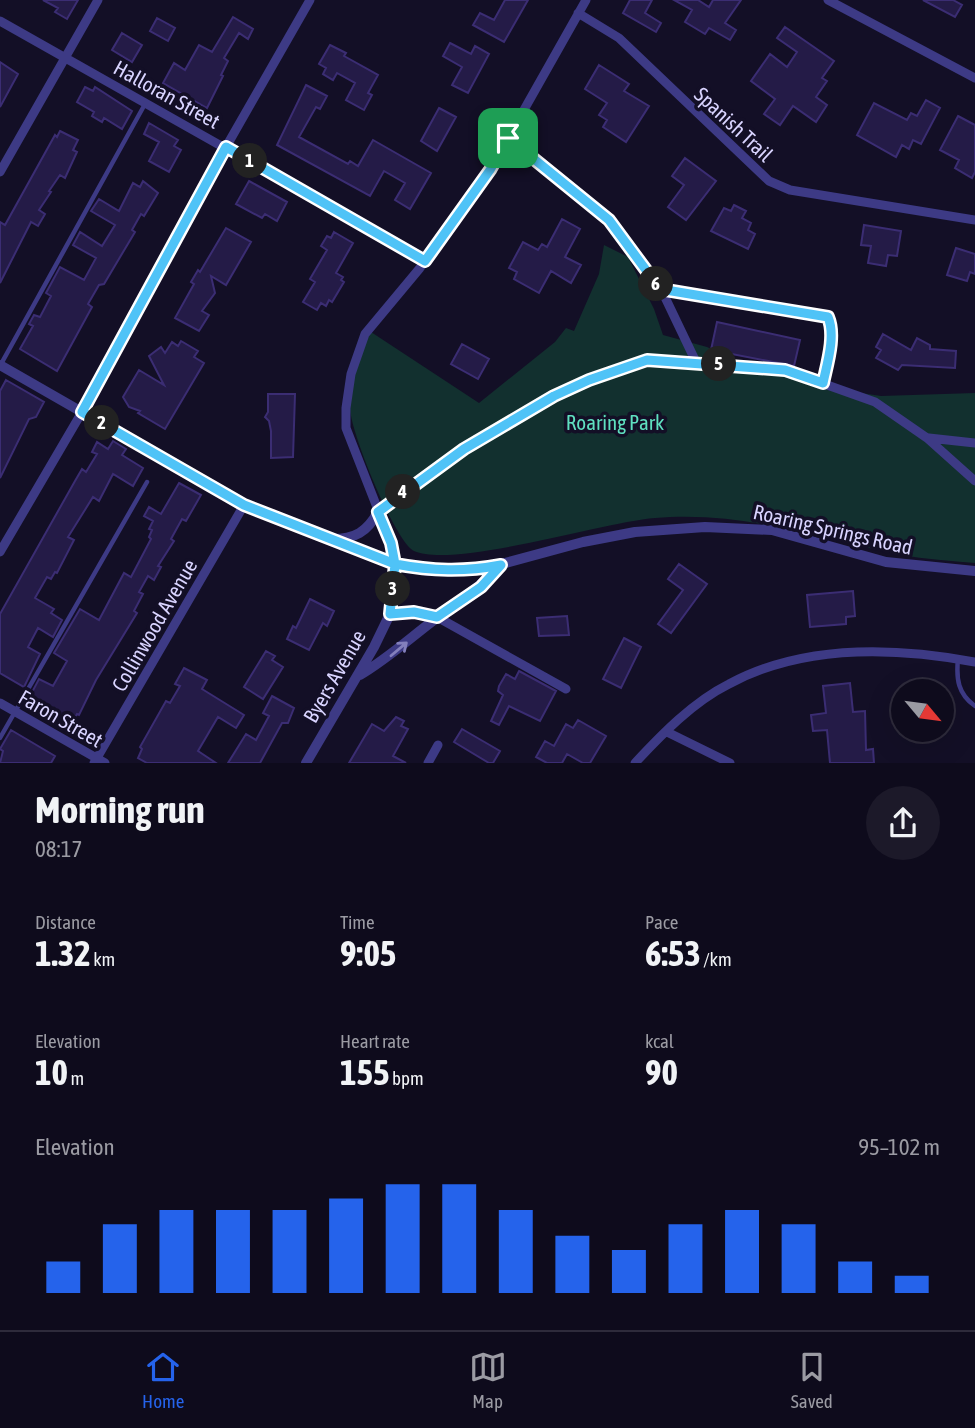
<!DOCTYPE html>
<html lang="en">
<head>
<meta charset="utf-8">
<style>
	body { margin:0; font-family:"Asap Condensed",sans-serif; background:#1c1929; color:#f1f3f6; height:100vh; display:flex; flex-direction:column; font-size:26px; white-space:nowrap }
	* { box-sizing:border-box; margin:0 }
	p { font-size:23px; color:#9b9ba3 }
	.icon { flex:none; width:38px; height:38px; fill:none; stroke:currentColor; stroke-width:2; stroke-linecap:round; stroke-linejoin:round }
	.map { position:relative; height:763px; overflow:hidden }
	.sheet { display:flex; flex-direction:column; background:#0e0b1c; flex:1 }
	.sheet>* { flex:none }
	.needle { width:46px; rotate:119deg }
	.controls { position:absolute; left:891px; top:679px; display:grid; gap:14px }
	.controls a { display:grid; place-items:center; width:63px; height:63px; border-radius:50%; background:#0e0b1c; box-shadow:0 7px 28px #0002,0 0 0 2px #2e2b3b; font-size:35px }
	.pin { position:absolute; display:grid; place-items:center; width:60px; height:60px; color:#fff; margin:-30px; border-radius:14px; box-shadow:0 4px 10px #0006 }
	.km { position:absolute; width:35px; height:35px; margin:-18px; border-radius:50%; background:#222; color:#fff; font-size:19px; line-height:35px; text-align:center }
	.round { display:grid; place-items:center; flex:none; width:74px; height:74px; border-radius:37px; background:#1c1929 }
	.summary { display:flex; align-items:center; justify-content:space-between; height:119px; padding:0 35px }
	h1 { font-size:38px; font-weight:700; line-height:52px }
	.figures { display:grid; grid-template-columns:repeat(3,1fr); gap:10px; height:119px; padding:7px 35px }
	.figures div { display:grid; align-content:center }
	.figures b { font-size:35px; font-weight:700 }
	.figures small { font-size:19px; font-weight:400 }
	.figures p { font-size:19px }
	.chart { height:196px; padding:14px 35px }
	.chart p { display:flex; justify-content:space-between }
	.chart svg { width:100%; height:126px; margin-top:7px; stroke:#2563eb; stroke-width:6 }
	.tab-bar { display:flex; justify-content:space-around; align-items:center; height:98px; border-top:2px solid #2e2b3b; background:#0e0b1c; font-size:19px; color:#9b9ba3 }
	.tab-bar a { display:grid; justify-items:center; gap:4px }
	.tab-bar .on { color:#2563eb }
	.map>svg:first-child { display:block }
	.green { fill:#12302f }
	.building { fill:#241b47; stroke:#3b2d73; stroke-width:2 }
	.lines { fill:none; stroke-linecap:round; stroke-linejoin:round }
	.service { stroke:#3d3a85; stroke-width:4.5 }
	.minor { stroke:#3d3a85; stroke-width:9 }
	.tertiary { stroke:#3d3a85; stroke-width:10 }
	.oneway { stroke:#837fbc }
	.route-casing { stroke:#fff; stroke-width:14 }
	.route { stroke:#4fc3f7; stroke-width:9 }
	.labels { text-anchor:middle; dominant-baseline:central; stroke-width:7; stroke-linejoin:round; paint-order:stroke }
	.street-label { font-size:21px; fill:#d9d4ff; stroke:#130f26 }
	.park-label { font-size:21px; fill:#5fe0c0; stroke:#130f26 }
</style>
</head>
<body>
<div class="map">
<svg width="975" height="763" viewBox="0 0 975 763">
	<rect width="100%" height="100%" fill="#130f26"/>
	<!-- green -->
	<path class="green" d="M604,245L628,257L654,309L663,335L707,347L739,363L798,371L861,393L881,396L975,393V563C951,561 925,559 901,555C814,538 747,511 655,518C603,522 454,569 414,551C395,542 350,431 350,408C350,382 358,354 371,332L479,403L555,342L566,328L574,331L599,274Z"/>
	<!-- building -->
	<path class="building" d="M43,0H78L67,19L55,12L58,8Z
		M505,0H528L504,42L473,25L480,13L494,20Z
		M630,0H652L645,13L661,23L656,32L623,13Z
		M674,0H698L709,7L713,0H741L725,23L736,30L730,40L709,28L705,34L685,22L692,10Z
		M923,0H953L962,5L955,17Z
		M233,17L253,29L248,39L239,33L224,58L228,61L221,75L223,76L207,108L163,83L174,63L185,70L199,45L212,52Z
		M157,18L175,28L168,41L150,31Z
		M785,27L834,61L822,78L827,81L816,97L827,105L816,122L793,106L780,125L764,114L775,99L751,81L770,54L787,67L797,52L777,38Z
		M122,33L142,45L132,62L112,50Z
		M450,43L471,54L475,46L489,54L468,93L452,85L462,67L443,56Z
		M330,45L346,53L344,56L378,75L368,93L372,95L364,110L346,100L355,83L337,73L333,80L323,74L326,68L319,64Z
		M0,62L18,74L0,107Z
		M599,65L629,84L624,91L649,106L626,142L603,127L607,120L599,115L607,103L585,89Z
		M306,85L327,96L320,109L316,107L299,137L348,164L350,161L358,166L373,140L431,173L410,209L395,200L405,183L384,171L370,196L277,145Z
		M85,87L93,91L95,87L132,111L122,129L104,118L102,122L92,116L94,112L77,102Z
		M926,100L940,108L921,144L913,140L909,149L902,145L896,157L857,135L874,103L907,120L911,113L917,116Z
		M439,108L456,117L437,151L421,141Z
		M958,116L975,125V172L972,178L955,168L959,160L940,150Z
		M149,123L178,140L174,146L181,150L169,172L149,161L159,142L144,134Z
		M60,131L78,140L73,150L77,152L65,178L60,175L49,191L51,192L39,210L45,214L38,226L31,222L0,283V222L5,225L55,135L57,137Z
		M685,158L716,181L686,220L668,207L684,185L672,176Z
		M143,181L158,193L144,216L141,214L132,230L135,232L104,284L99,285L88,304L92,307L57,371L20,349L33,326L29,324L34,315L40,317L51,296L46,293L60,267L84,280L96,258L73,245L80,232L102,246L115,225L91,211L99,199L119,211L133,183L140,187Z
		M249,181L287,202L277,221L265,214L262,218L236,204Z
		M734,205L746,211L742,218L751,223L748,230L755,234L748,249L711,231L724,208L731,211Z
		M562,219L580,229L565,257L581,265L571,283L551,271L539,293L514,279L517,272L509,268L523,242L538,250L542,244L547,247Z
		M864,225L901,231L897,256L888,255L886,266L868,263L871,246L861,245Z
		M226,228L251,242L226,285L211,276L215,293L202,311L209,315L199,331L175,318L194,284L191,282L198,270L200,272Z
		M334,232L353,243L336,273L343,277L341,280L344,282L332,302L329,300L326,306L321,303L317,310L303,302L315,282L310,279L327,250L321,246L327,236L331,238Z
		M956,248L975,254V274L970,272L967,281L947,275Z
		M717,322L800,340L794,366L711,350Z
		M883,334L911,350L917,338L930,345V349L956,351L955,368L902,365L898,370L876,358L881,350L876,347Z
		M181,341L198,351L194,357L204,363L165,429L138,413L140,411L129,407L123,397L139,370L164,385L149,356L161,347L165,353L172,342L178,346Z
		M462,344L489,359L478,379L451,364Z
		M6,380L44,402L36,417L29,419L0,478V391Z
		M268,394H295L293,457L271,458V431L269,421L265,417L268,412Z
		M113,441L126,449L122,455L143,468L133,486L113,474L99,501L93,497L68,537L74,540L57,573L55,572L51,579L47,577L35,598L54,609L51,613L62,620L53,637L38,628L28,647L40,654L24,687L0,673V614L75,481L82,469L86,472L97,454L92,452L97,442L108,449Z
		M179,483L201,495L186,521L182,519L171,539L174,541L158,566L161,567L154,580L148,576L139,592L143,594L134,611L137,613L96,680L79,715L77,714L73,721L30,696L39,679L53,686L67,661L54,653L80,609L99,620L124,573L131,577L151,539L149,537L152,530L149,529L153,521L144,516L149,507L161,514Z
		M679,564L707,584L671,633L658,624L683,590L668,579Z
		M853,591L855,616L846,617V624L810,627L807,595Z
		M310,599L334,611L327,626L323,623L309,650L287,639L293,626L296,628Z
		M567,616L569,635L539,636L537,618Z
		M624,638L641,647L621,688L603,679Z
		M266,651L275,656L272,660L283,667L263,699L244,687Z
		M184,668L207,680L202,689L244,715L236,728L218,717L198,751L216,763H147L138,758L142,749L140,747L166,701L170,703L180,686L175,684Z
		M519,671L556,691L540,721L509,706L499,725L491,721L503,695L498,691L499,686L506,674L515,679Z
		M850,683L853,712L865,711L866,750L873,749L874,763H830L827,730L813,731L811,715L826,713L823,686Z
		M272,696L294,708L288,723H282L260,763H228L246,734L256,740L269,716L263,713Z
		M396,717L404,721L401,726L408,729L393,756L406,763H349L372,724L384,731Z
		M578,720L606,736L590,763H583L567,754L562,763H547L536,757L545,741L554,746L566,724L573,728Z
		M462,729L500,751L493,763H489L454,742Z
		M11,730L55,756L51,763H0L3,751L0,749Z"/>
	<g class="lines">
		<!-- service -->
		<path class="service" d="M661,289L825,316C837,328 826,367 823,383
			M0,366L145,104
			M958,659C956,679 958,694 975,706
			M0,738L147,482"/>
		<!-- minor -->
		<path class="minor" d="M828,0L975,78
			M578,13L619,38L769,181L790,190L975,220
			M0,21L425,261
			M508,138L609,221L663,293L696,362
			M0,172L98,0
			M929,438L975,443
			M378,512L464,449L553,396L589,380L647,361L785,370L875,402L927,438L975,481
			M0,552L82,412L226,147L310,0
			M395,564L391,543L346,428V408L351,374L365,334L420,268L490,170L586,0
			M390,614L414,612L437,617L566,689
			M0,703L105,763
			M667,732L730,763
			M94,763L244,505
			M428,763L438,745
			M635,763C662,734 693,702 729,684C803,644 895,647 975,662"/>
		<!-- tertiary -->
		<path class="tertiary" d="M0,365L244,505L395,564L429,571L483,569L583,542L635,532L705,527L772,530L886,562L975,571
			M332,539C355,539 367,532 378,512
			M360,675C387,659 409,639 434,620C460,599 478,590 501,565
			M306,763L374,647L390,614L395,564"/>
	</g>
	<!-- one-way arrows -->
	<defs><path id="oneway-shaft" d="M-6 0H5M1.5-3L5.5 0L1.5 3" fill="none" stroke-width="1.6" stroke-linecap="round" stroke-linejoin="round" transform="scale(1.75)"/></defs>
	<use class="oneway" href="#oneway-shaft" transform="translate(399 649) rotate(-40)"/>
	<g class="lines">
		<defs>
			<path id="route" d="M508,138L490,170L425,261L226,147L82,412L244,505L395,564L390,614L414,612L437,617L481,587L501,565C464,572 432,571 395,564L391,543L378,512L464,449L554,396L589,380L647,360L785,370L823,383C827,364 836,336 828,317L660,289L609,220L508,138"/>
		</defs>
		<!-- route casing -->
		<use href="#route" class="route-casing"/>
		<!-- route -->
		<use href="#route" class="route"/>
	</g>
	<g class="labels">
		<!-- street labels -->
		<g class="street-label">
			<text transform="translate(167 94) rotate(29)">Halloran Street</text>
			<text transform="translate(734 124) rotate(43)">Spanish Trail</text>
			<text transform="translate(833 529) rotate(13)">Roaring Springs Road</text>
			<text transform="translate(154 625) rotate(-60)">Collinwood Avenue</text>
			<text transform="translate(334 676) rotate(-60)">Byers Avenue</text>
			<text transform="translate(61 718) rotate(30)">Faron Street</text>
		</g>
		<!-- park labels -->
		<g class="park-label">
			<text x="615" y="422">Roaring Park</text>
		</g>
	</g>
</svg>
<div class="controls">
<a><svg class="needle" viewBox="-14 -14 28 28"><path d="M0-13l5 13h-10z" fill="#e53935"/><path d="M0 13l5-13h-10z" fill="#9b9ba3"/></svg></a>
</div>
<div class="pin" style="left:508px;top:138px;background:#1e9e55"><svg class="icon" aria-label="arrive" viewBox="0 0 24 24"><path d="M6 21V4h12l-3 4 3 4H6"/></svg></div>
<b class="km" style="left:250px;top:161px">1</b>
<b class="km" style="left:102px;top:423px">2</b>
<b class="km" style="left:393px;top:589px">3</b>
<b class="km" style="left:403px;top:492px">4</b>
<b class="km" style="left:719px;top:364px">5</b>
<b class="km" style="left:656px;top:284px">6</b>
</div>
<section class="sheet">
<div class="summary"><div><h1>Morning run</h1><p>08:17</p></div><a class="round"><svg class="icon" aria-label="share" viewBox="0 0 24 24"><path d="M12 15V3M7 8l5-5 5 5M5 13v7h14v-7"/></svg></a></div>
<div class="figures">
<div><p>Distance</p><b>1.32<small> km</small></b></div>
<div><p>Time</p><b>9:05</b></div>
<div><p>Pace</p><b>6:53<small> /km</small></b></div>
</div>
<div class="figures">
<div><p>Elevation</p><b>10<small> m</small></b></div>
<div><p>Heart rate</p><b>155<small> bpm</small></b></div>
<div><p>kcal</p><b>90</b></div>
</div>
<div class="chart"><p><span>Elevation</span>95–102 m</p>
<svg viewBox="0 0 160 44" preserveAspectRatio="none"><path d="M5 44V33M15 44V20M25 44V15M35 44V15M45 44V15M55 44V11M65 44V6M75 44V6M85 44V15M95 44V24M105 44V29M115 44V20M125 44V15M135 44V20M145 44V33M155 44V38"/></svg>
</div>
</section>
<nav class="tab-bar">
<a class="on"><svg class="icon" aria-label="home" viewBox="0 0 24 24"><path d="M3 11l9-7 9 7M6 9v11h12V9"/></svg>Home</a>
<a><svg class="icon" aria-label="map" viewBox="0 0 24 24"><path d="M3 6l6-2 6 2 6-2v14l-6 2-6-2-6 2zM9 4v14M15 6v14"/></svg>Map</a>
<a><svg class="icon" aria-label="saved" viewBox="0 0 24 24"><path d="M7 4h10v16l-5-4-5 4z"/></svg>Saved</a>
</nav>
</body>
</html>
